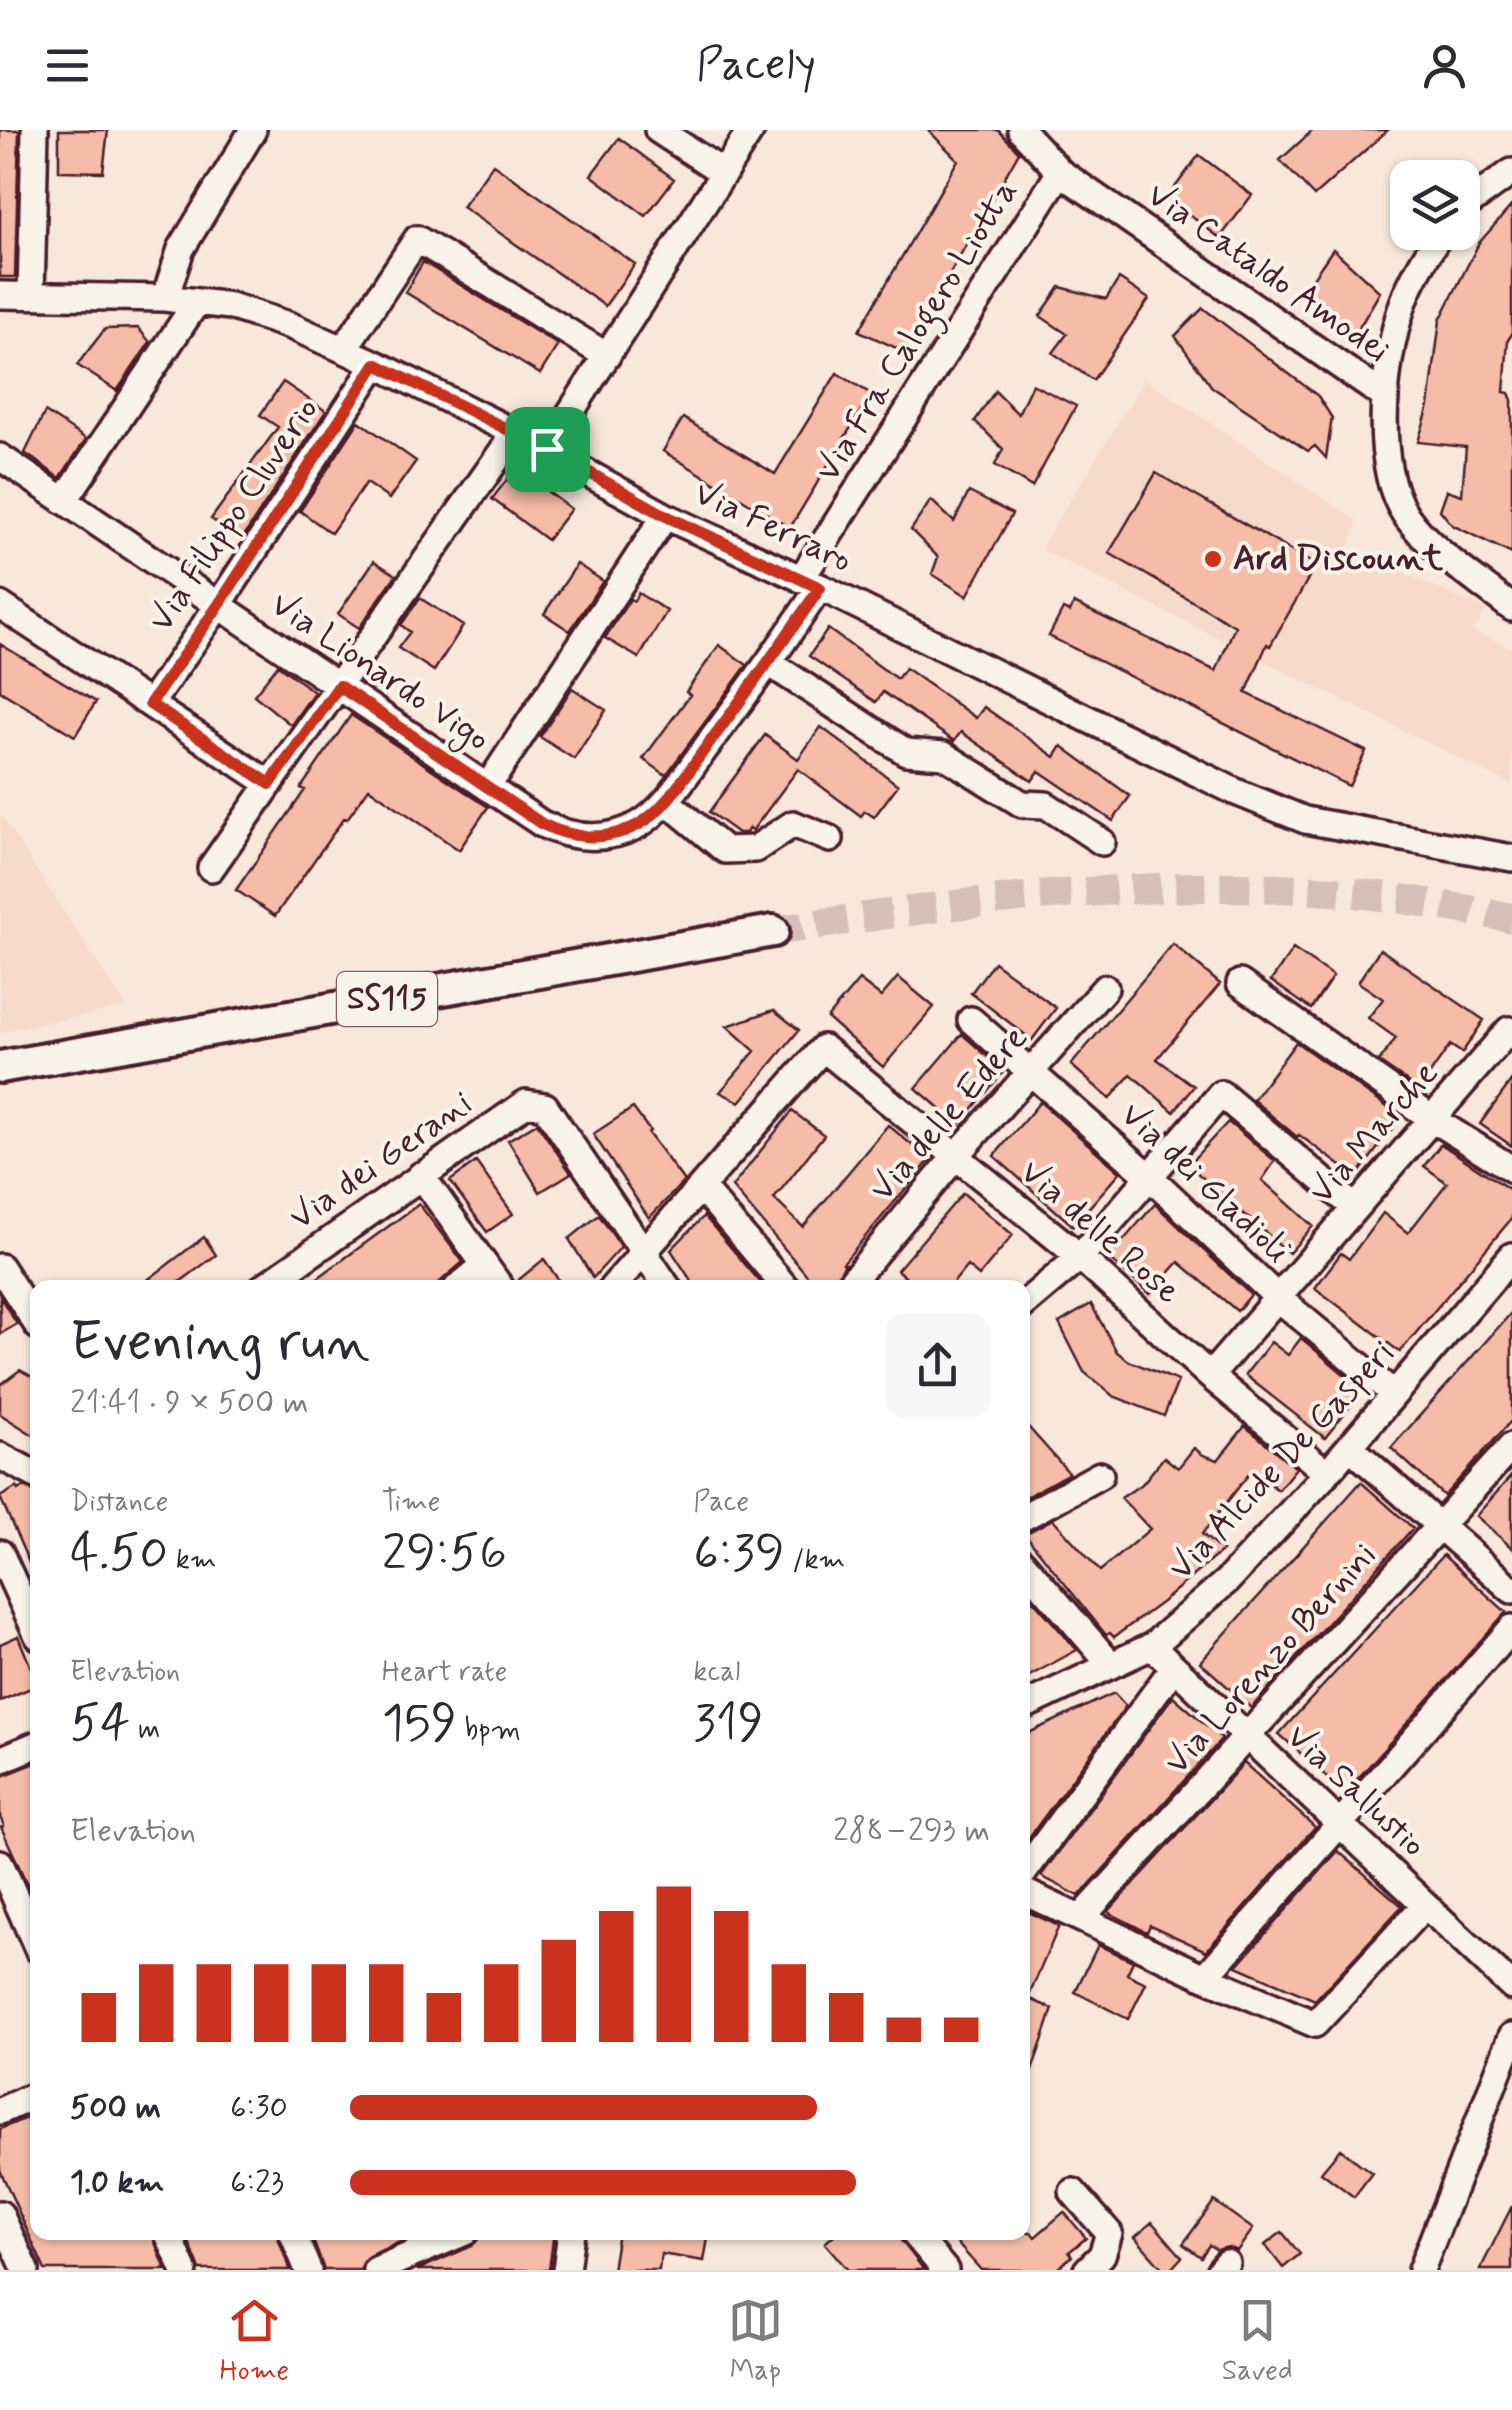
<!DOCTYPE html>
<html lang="en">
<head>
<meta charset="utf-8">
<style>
	body { margin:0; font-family:Mynerve,sans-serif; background:#f7f7f7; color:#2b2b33; height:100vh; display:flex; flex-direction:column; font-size:38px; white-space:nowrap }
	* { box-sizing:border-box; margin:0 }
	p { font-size:32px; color:#7c7c81 }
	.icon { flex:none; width:55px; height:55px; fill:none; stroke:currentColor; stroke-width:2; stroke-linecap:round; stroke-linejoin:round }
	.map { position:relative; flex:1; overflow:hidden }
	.drawer { position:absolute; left:30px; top:1150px; width:1000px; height:960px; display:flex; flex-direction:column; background:#fff; border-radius:20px; box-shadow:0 2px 8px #0004 }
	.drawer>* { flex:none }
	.fabs { position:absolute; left:1390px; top:30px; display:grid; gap:20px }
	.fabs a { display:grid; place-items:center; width:90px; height:90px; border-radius:20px; background:#fff; box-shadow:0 2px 8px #0004; font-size:50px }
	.pin { position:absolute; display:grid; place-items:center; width:85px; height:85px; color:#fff; margin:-42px; border-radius:20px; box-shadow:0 5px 15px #0006 }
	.round { display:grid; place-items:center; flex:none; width:105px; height:105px; border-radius:20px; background:#f7f7f7 }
	.overview { display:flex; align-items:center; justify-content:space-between; height:170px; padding:0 40px }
	h1 { font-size:55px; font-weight:600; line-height:75px }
	.metrics { display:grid; grid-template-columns:repeat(3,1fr); gap:15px; height:170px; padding:10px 40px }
	.metrics div { display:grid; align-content:center }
	.metrics b { font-size:50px; font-weight:600 }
	.metrics small { font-size:28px; font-weight:400 }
	.metrics p { font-size:28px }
	.chart { height:280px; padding:20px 40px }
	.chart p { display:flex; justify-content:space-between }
	.chart svg { width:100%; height:180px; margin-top:10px; stroke:#c8321e; stroke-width:6 }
	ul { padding:0 40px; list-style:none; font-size:32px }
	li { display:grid; grid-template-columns:160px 120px 1fr; align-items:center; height:75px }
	li i { height:25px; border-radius:12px; background:#c8321e }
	header { display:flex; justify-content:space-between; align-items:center; height:130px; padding:0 40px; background:#fff; font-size:45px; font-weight:600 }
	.tab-bar { display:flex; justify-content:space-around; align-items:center; height:140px; border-top:2px solid #e1e1e2; background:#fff; font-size:28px; color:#7c7c81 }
	.tab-bar a { display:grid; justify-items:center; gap:5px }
	.tab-bar .current { color:#c8321e }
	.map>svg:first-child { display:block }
	.built { fill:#f6dbcc }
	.building { fill:#f5bda9; stroke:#4a1f2b; stroke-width:2.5 }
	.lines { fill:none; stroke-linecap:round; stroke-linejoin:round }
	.major-tunnel { stroke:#d4c0b8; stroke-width:30; stroke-dasharray:30 15; stroke-linecap:butt }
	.minor-casing { stroke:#4a1f2b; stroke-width:32 }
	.major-casing { stroke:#4a1f2b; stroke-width:38 }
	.minor { stroke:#f7f3e8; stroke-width:25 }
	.major { stroke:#f7f3e8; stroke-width:30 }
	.route-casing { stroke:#fff; stroke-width:20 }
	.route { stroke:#c8321e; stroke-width:12 }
	.poi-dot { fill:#c8321e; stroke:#f7f3e8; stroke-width:4 }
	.labels { text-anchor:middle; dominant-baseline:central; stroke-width:8; stroke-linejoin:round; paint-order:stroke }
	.shield { fill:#f7f3e8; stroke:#7e5f64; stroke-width:2.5 }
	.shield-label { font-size:32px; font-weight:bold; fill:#4a1f2b }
	.street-label { font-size:35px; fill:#4a1f2b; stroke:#f7f3e8 }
	.poi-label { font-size:35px; font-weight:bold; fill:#4a1f2b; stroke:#f7f3e8; text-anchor:start }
</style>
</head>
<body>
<header><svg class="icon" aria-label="menu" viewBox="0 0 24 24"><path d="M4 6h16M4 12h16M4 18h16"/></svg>Pacely<svg class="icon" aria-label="person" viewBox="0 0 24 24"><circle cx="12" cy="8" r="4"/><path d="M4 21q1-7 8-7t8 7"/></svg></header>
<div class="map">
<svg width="1512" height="2140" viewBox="0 0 1512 2140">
	<rect width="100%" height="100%" fill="#f7e8db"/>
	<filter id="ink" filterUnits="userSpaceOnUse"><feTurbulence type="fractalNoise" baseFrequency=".01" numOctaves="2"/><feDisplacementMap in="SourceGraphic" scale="20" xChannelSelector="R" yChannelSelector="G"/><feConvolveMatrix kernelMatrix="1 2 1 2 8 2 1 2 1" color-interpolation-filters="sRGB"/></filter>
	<g filter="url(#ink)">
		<!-- built -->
		<path class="built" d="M1145,249L1357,391L1349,419L1487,480L1472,501L1512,518V655L1040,419Z
			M0,684L126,877L0,902Z"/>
		<!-- building -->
		<path class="building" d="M0,0H19L15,147H0Z
			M59,0H108L103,42L59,41Z
			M928,0H998L1019,22L905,222L859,201L958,30Z
			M1313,0H1388L1314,66L1280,30Z
			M619,8L674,49L646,86L591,45Z
			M1199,25L1252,65L1220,108L1167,68Z
			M493,34L635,134L605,176L462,77Z
			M1512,75V204L1508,210L1504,262L1509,263L1512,270V424L1452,395L1440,380L1447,360L1462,365L1466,317L1418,312L1429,276L1440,190L1479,113Z
			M1333,119L1380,162L1356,203L1304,161Z
			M423,132L558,215L540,244L405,162Z
			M1119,149L1149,169L1093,250L1053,223L1067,204L1040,186L1060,157L1106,169Z
			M1203,178L1318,266L1332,288L1326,328L1315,316L1308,321L1212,257L1175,206Z
			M138,198L150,212L117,261L77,235L105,199Z
			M837,243L871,264L790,398L663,321L683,288L775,344Z
			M283,252L326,281L242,409L211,389L278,297L260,285Z
			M1032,254L1076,276L1032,357L995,335L1003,319L975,291L995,261L1018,284Z
			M45,282L86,309L60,348L25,323Z
			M359,291L416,331L389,369L366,353L331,403L300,381Z
			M516,338L571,379L547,410L492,369Z
			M1156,343L1316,435L1270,516L1267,514L1246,563L1366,621L1349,656L1049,506L1063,479L1070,482L1074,473L1216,541L1235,496L1109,423Z
			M969,362L1012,384L967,466L932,444L938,427L911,400L931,370L954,392Z
			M374,431L396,445L359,498L338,484Z
			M577,434L603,451L570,501L544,484Z
			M638,463L667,481L639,528L605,508L630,469L634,471Z
			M420,468L463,496L434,541L398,518L410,502L401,495Z
			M828,499L897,549L905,538L976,588L984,577L1055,627L1062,616L1130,666L1113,691L1039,641L1032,651L961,602L954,611L883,562L876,572L809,526Z
			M0,514L96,572L75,606L0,561Z
			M719,515L747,535L666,645L643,629L690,565L686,562Z
			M278,535L314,562L291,595L254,565Z
			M572,558L606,580L574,629L540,607Z
			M351,585L488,677L459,720L369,658L347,689L344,688L275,786L236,760L305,660L301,658Z
			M821,597L898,655L874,687L865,681L861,686L798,639L752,701L749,698L746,703H738L709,682L765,605L798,629Z
			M1173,814L1220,854L1157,929L1194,956L1174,982L1131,944L1110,969L1071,935Z
			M1293,819L1333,846L1311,879L1271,851Z
			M1380,819L1484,890L1462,923L1450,915L1419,960L1379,932L1396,908L1368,888L1383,869L1358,852Z
			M994,832L1056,878L1032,910L971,863Z
			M898,847L934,877L883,937L827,888L859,850L881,867Z
			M774,880L799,900L740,972L720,962L755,921L727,896Z
			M962,904L1004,941L959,995L916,958Z
			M1296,912L1401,987L1356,1047L1299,1005L1297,1007L1253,970Z
			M1512,950V1016L1480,994Z
			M1040,972L1120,1042L1073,1096L994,1026Z
			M633,978L650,1001L648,1003L684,1051L649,1088L593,1004Z
			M792,981L824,1005L774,1069L803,1097L888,995L930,1030L843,1133L845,1134L830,1158H818L732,1057Z
			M1228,992L1275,1031L1262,1050L1313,1096L1289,1123L1188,1035Z
			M537,993L571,1043L540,1062L508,1010Z
			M1441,1014L1512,1061V1088L1400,1222L1315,1158L1341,1123L1349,1129L1383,1083L1408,1103L1447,1053L1424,1036Z
			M476,1032L513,1084L487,1102L450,1051Z
			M963,1063L1013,1105L979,1146L967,1136L949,1158H918L897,1140Z
			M419,1074L463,1132L433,1158H304Z
			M1155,1074L1251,1165L1237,1181L1179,1132L1150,1164L1108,1128Z
			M599,1085L621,1117L593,1148L569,1109Z
			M704,1086L761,1153L764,1158H696L671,1120Z
			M204,1107L216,1125L172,1158H137Z
			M544,1129L564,1158H517L516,1152Z
			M0,1167L17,1194L0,1204Z
			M1091,1174L1117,1222L1129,1231L1178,1251L1164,1286L1113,1266L1084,1242L1059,1193Z
			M1512,1182V1290L1444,1366L1391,1318Z
			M1301,1208L1363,1260L1325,1308L1245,1245L1271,1212L1288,1225Z
			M20,1240L38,1250V1308L0,1284V1255Z
			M1022,1290L1069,1343L1022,1369Z
			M1245,1296L1296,1338L1278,1360L1252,1340L1202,1404L1222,1421L1162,1472L1114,1507L1110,1503L1106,1505L1025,1404L1053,1389L1100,1441L1150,1399L1121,1368L1143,1353L1164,1327L1178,1338L1194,1318L1203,1325L1218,1330Z
			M1512,1345V1418L1476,1386Z
			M1361,1352L1413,1398L1251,1578L1200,1532Z
			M17,1357L18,1360L25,1357L38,1365V1453L0,1367Z
			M1443,1425L1506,1482L1345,1663L1279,1604Z
			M1033,1470L1077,1520L1022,1550V1475Z
			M18,1506L38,1555L0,1571V1514Z
			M1114,1563L1126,1576L1022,1717V1606Z
			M1173,1566L1222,1609L1079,1766L1041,1746Z
			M38,1632V1778L1,1697L4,1696L0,1687V1647Z
			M1244,1633L1315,1697L1206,1821L1150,1795L1147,1802L1108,1782Z
			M1338,1721L1402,1776L1315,1870L1237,1836Z
			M1022,1779L1059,1796L1028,1868L1053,1879L1026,1958H1022Z
			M1098,1815L1133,1831L1127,1844L1146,1853L1128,1889L1075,1862Z
			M38,1983V2102H151L166,2140H45L0,2040V1999Z
			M1340,2019L1372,2043L1354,2067L1321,2042Z
			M1214,2071L1253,2099L1237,2121L1228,2117L1217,2120L1209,2115L1201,2127L1183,2114Z
			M1512,2076V2140H1480Z
			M1064,2082L1086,2108L1069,2122L1072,2126L1056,2140H981L947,2102H1031L1035,2107Z
			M1152,2092L1182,2127L1170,2140H1164L1135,2107Z
			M185,2102H276L290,2140H200Z
			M310,2102H422L369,2126L360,2140H324Z
			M481,2102H554L549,2140H417L472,2116Z
			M618,2102H709L704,2131L661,2124L659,2140H612Z
			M837,2102H895L924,2140H848L825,2113Z
			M1282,2102L1300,2124L1283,2138L1265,2115Z"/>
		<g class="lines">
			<!-- major-tunnel -->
			<path class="major-tunnel" d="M773,801C953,773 1134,748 1317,760C1382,764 1448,776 1512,788"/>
			<defs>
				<path id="minor" d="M658,0L724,43
					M1021,0L1060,42L1384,266
					M1462,78L1512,42
					M1441,102C1429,122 1416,141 1407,163C1384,219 1370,335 1407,387C1433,423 1478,450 1512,478
					M0,165L165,168L230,176L291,196L376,234L515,303L665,386L820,457L1236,662L1305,690L1512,728
					M31,165L35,0
					M165,168L181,119L253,0
					M344,219L417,109L607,226
					M547,319L751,0
					M0,327L542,694C573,709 607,712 638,695C666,679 685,645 704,620C744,567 783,513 820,457
					M64,371L196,173
					M801,449L1060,42
					M0,475L270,654
					M769,533L906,622L944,625L1022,674L1046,675L1102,712
					M150,574L218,476L376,234
					M488,656L665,386
					M666,671L725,720L755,719L793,694L830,709
					M211,738L515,303
					M1240,853L1434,990L1512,1039
					M971,890L1148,1045L1278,1168L1394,1264
					M421,1045L501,1158
					M701,1057L786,1158
					M0,1137L38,1196
					M262,1158L526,973L545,976L668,1158
					M457,1158L485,1135
					M612,1158L823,918L1080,1127L1210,1246L1327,1343
					M846,1158L956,1026L1105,858
					M1022,1176L1080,1127L1221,964L1354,1077
					M1210,1246L1509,900L1512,902
					M1350,1317L1512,1460
					M0,1326L38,1346
					M1022,1388L1100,1345
					M0,1423L38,1506
					M1022,1432L1111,1535
					M1152,1516L1512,1857
					M1022,1577L1152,1516L1228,1450L1327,1343L1512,1126
					M0,1630L38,1614
					M0,1733L38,1819
					M1022,1745L1174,1537
					M1022,1761L1205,1847L1315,1894L1425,1775
					M1081,1788L1512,1316
					M1205,1847L1512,1498
					M0,1981L38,1964
					M1073,2062L1109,2103L1102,2125L1087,2140
					M0,2084L26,2140
					M167,2102L184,2140
					M292,2102L308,2140
					M913,2102L945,2140
					M376,2140L465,2102
					M566,2140L571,2102
					M1220,2140L1226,2133
					M1421,2140L1512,1906"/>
				<path id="major" d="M0,937L773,801"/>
			</defs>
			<!-- minor casing -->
			<use href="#minor" class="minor-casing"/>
			<!-- major casing -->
			<use href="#major" class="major-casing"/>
			<!-- minor -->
			<use href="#minor" class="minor"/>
			<!-- major -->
			<use href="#major" class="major"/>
		</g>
	</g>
	<g class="lines" filter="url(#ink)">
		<defs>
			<path id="route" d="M376,234L547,319L666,386L820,458C782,513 744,567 704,620C685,646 666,679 638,695C606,712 572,709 542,694L339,556L270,654L150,574L218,476Z"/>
		</defs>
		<!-- route casing -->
		<use href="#route" class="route-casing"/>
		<!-- route -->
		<use href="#route" class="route"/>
	</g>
	<!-- markers -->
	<circle class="poi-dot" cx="1213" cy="429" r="10"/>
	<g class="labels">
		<!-- shield labels -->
		<rect class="shield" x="337" y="842" width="100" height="54" rx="8"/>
		<g class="shield-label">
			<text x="387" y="869">SS115</text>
		</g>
		<!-- street labels -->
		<g class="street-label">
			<text transform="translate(1268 143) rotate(35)">Via Cataldo Amodei</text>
			<text transform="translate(917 201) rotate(-58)">Via Fra Calogero Liotta</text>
			<text transform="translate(234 385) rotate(-56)">Via Filippo Cluverio</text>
			<text transform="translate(773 397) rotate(25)">Via Ferraro</text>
			<text transform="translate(380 542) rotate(34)">Via Lionardo Vigo</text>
			<text transform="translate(949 984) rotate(-49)">Via delle Edere</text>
			<text transform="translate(1374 1003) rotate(-49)">Via Marche</text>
			<text transform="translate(381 1031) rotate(-35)">Via dei Gerani</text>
			<text transform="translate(1205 1053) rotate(43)">Via dei Gladioli</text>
			<text transform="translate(1100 1102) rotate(41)">Via delle Rose</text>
			<text transform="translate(1282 1331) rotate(-47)">Via Alcide De Gasperi</text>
			<text transform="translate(1271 1529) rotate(-48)">Via Lorenzo Bernini</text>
			<text transform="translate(1356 1661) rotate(43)">Via Sallustio</text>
		</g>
		<!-- poi labels -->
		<g class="poi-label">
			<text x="1233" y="429">Ard Discount</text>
		</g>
	</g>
</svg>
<div class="fabs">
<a><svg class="icon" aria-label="layers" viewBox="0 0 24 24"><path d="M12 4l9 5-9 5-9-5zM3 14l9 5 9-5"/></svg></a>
</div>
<div class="pin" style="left:547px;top:319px;background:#1e9e55"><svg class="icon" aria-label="arrive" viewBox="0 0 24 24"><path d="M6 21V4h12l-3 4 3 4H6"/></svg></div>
<section class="drawer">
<div class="overview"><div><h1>Evening run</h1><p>21:41 · 9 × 500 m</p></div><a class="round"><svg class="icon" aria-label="share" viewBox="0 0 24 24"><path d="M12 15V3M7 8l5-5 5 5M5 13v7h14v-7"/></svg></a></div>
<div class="metrics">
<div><p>Distance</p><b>4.50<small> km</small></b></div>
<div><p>Time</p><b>29:56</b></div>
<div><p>Pace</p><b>6:39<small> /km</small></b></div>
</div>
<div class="metrics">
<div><p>Elevation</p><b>54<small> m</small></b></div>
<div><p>Heart rate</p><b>159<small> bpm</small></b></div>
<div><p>kcal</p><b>319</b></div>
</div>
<div class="chart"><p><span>Elevation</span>288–293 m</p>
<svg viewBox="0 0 160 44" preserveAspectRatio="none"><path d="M5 44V32M15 44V25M25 44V25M35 44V25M45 44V25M55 44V25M65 44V32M75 44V25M85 44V19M95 44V12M105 44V6M115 44V12M125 44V25M135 44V32M145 44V38M155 44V38"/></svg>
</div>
<ul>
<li><b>500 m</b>6:30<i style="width:73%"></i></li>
<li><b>1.0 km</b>6:23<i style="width:79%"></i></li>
</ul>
</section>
</div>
<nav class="tab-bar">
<a class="current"><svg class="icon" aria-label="home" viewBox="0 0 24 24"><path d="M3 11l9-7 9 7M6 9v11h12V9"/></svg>Home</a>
<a><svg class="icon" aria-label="map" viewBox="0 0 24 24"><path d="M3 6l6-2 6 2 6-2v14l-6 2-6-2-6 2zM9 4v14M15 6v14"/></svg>Map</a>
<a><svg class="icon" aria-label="saved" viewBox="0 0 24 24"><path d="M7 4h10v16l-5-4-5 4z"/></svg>Saved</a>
</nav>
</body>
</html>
